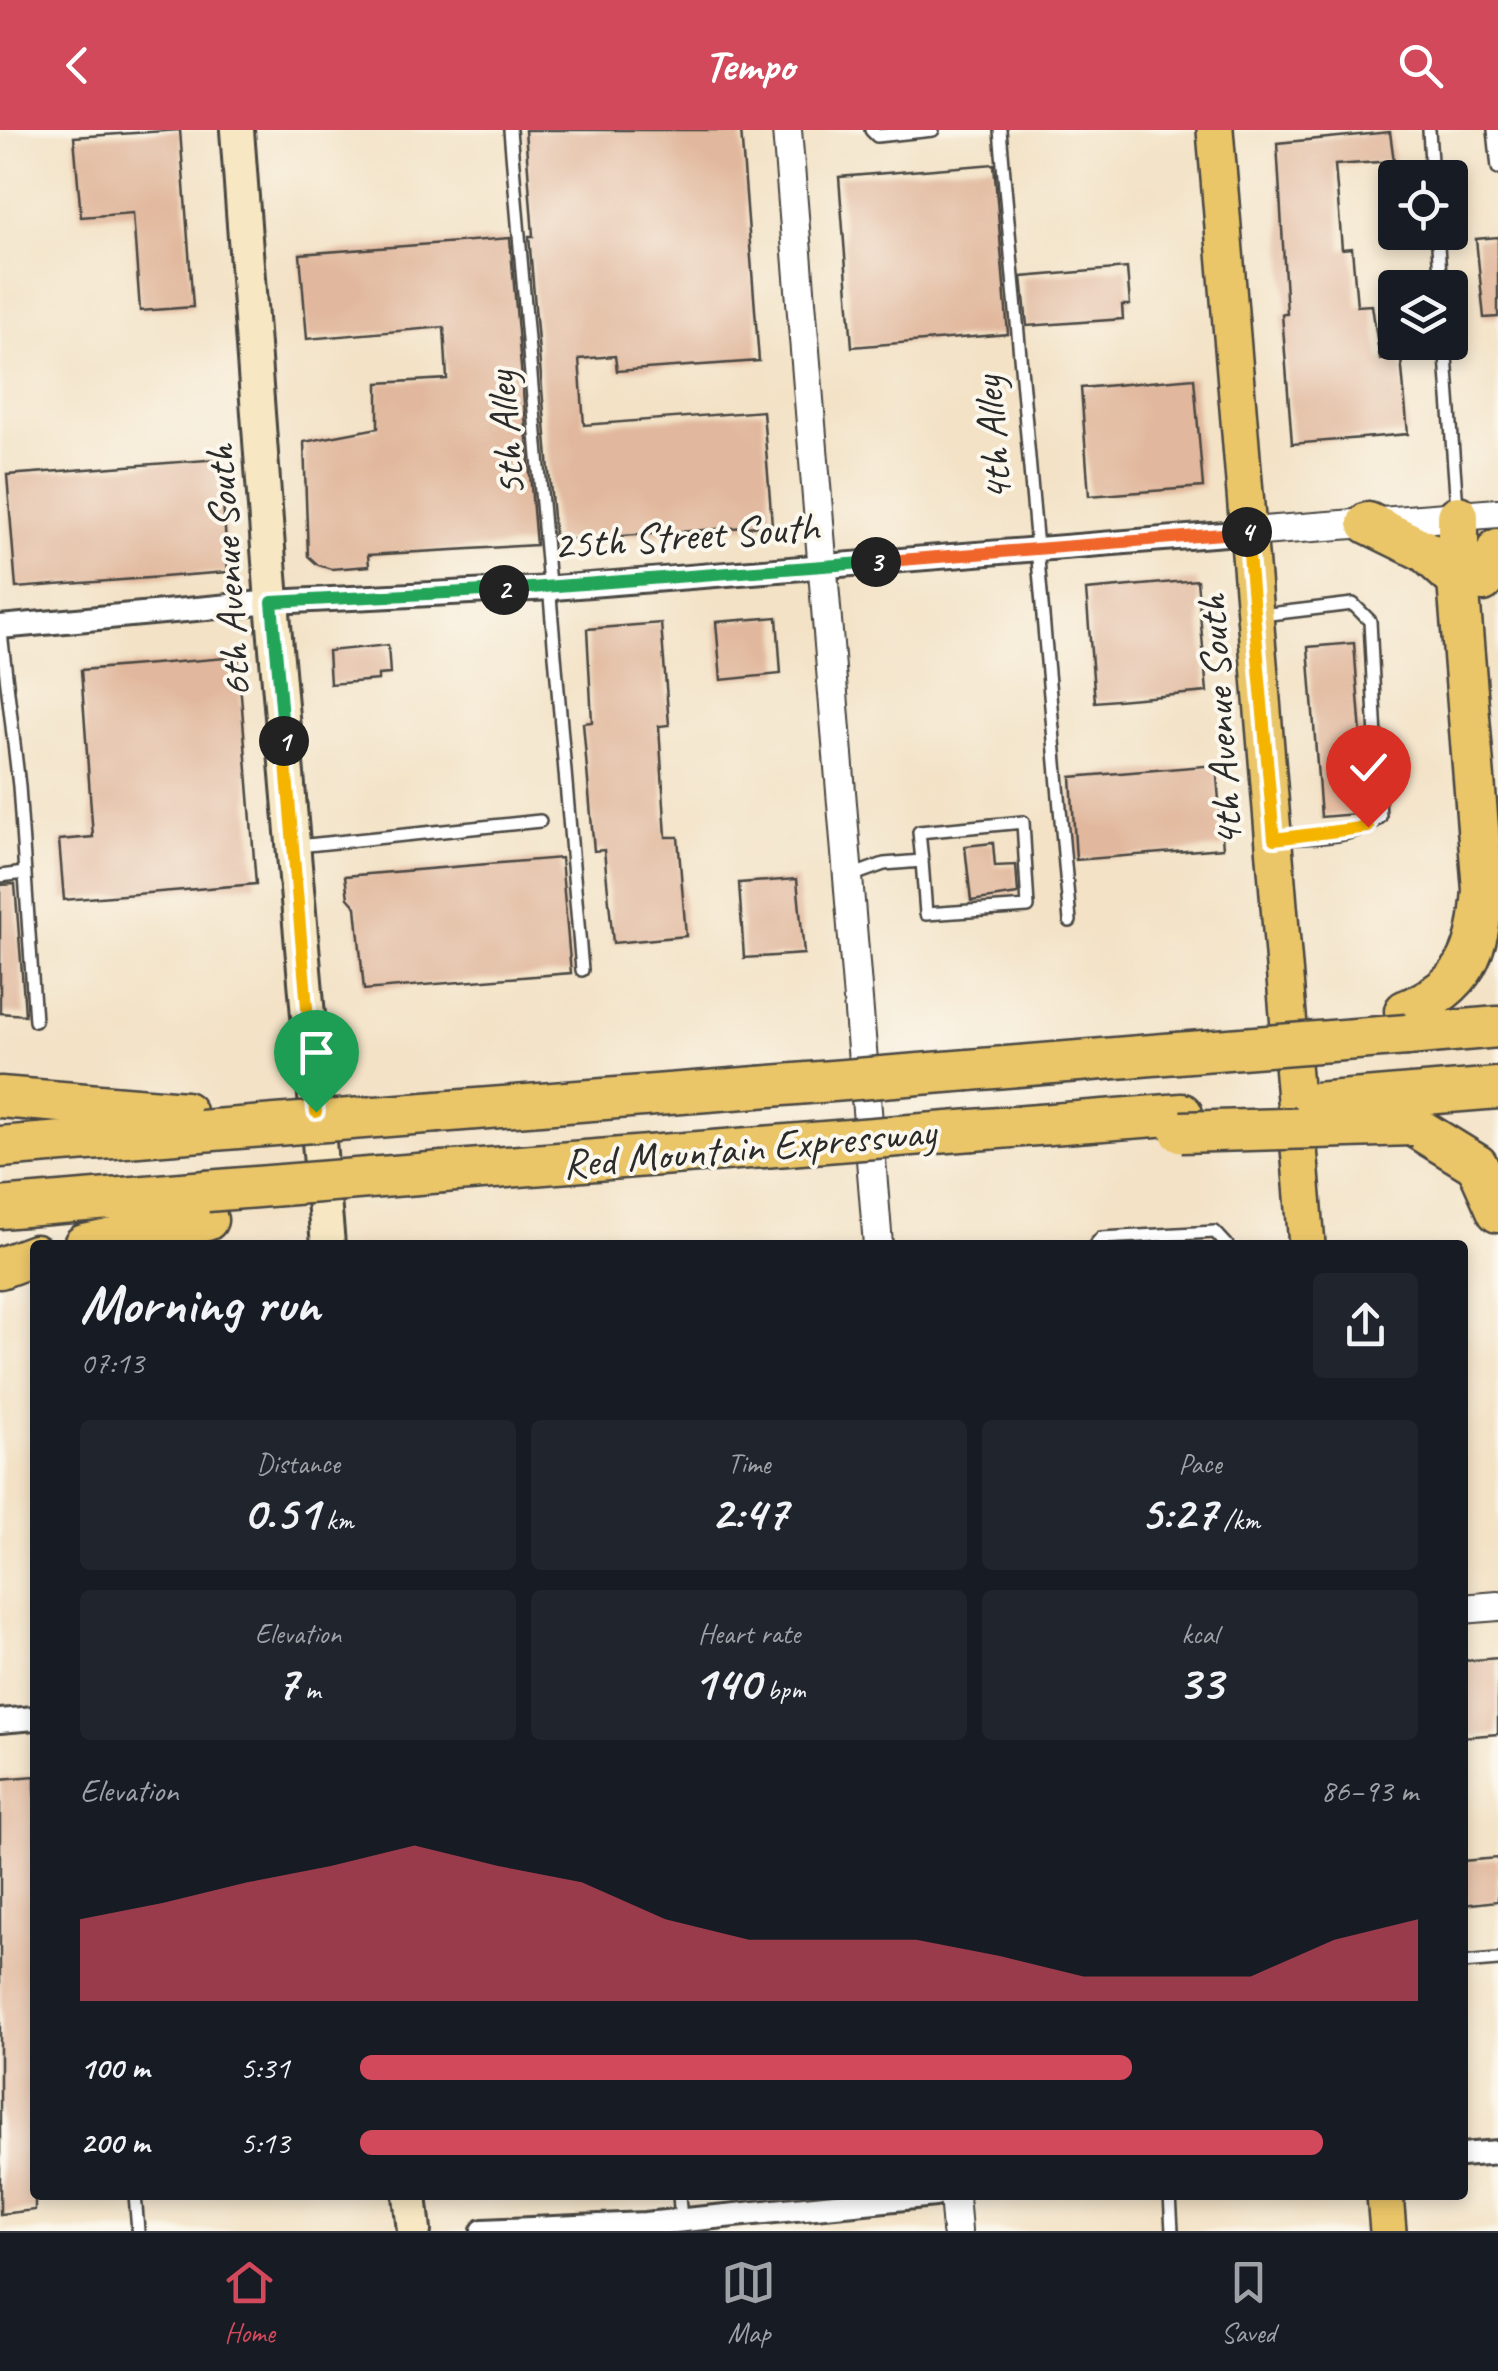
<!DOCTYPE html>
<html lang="en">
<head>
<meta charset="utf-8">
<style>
	body { margin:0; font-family:Caveat,sans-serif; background:#20242c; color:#f1f3f6; height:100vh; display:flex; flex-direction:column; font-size:38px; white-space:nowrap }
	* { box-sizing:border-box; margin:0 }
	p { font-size:32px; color:#9ea1a6 }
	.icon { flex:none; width:55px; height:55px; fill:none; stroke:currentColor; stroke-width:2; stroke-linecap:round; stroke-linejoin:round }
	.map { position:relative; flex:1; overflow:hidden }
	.details { position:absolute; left:30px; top:1110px; width:1438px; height:960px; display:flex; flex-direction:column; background:#171b24; border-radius:10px; box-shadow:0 5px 15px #0003 }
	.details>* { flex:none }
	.tools { position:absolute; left:1378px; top:30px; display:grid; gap:20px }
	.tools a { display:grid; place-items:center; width:90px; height:90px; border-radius:10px; background:#171b24; box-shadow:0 5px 15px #0003; font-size:50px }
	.pin { position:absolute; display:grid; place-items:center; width:85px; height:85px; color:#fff; margin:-102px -42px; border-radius:50% 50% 50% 0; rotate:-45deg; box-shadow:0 0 10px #0007 }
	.pin .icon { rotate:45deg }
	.km { position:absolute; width:50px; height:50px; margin:-25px; border-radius:50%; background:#222; color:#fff; font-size:28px; line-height:50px; text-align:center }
	.round { display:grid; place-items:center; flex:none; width:105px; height:105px; border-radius:10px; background:#20242c }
	.summary { display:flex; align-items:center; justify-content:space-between; height:170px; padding:0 50px }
	h1 { font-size:55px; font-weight:800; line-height:75px }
	.figures { display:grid; grid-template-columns:repeat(3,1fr); gap:15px; height:170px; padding:10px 50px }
	.figures div { display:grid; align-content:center; border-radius:10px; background:#20242c; text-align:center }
	.figures b { font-size:50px; font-weight:800 }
	.figures small { font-size:28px; font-weight:400 }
	.figures p { font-size:28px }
	.chart { height:280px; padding:20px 50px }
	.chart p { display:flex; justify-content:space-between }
	.chart svg { width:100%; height:180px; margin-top:10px; fill:#d1495b; opacity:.7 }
	ul { padding:0 50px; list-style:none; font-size:32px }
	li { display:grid; grid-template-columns:160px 120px 1fr; align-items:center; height:75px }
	li i { height:25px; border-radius:12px; background:#d1495b }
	header { display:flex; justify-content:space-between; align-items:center; height:130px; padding:0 50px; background:#d1495b; color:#fff; font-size:45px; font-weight:800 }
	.dock { display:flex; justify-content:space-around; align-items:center; height:140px; border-top:2px solid #363941; background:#171b24; font-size:28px; color:#9ea1a6 }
	.dock a { display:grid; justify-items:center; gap:5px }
	.dock .active { color:#d1495b }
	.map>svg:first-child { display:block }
	.building { fill:#e1b89d }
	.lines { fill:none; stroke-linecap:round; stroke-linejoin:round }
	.service-casing { stroke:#494642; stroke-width:16 }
	.minor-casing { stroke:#494642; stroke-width:28 }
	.tertiary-casing { stroke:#494642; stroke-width:32 }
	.secondary-casing { stroke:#494642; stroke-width:38 }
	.primary-casing { stroke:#494642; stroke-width:40 }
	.motorway-casing { stroke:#494642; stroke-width:45 }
	.service { stroke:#fff; stroke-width:11 }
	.minor { stroke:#fff; stroke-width:22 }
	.tertiary { stroke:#fff; stroke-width:28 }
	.secondary { stroke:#f7e8c3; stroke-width:32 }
	.primary { stroke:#ebc669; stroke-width:35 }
	.motorway { stroke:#ebc669; stroke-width:40 }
	.motorway-bridge-casing { stroke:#494642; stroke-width:45; stroke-linecap:butt }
	.motorway-bridge { stroke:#ebc669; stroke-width:40 }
	.split-1-casing { stroke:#fff; stroke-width:20 }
	.split-2-casing { stroke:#fff; stroke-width:20 }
	.split-3-casing { stroke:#fff; stroke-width:20 }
	.split-4-casing { stroke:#fff; stroke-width:20 }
	.split-5-casing { stroke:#fff; stroke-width:20 }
	.split-1 { stroke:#f5b400; stroke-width:12 }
	.split-2 { stroke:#22a559; stroke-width:12 }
	.split-3 { stroke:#22a559; stroke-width:12 }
	.split-4 { stroke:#f0652b; stroke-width:12 }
	.split-5 { stroke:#f5b400; stroke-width:12 }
	.labels { text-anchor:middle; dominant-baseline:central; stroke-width:8; stroke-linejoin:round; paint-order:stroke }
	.street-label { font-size:42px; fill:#2b2b2b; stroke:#fbf7ec }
</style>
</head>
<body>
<header><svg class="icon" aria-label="back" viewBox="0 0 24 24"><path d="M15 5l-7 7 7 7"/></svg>Tempo<svg class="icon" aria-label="search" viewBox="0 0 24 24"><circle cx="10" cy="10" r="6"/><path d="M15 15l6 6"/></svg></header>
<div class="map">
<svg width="1498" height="2101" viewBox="0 0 1498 2101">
	<rect width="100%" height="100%" fill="#fbf7ec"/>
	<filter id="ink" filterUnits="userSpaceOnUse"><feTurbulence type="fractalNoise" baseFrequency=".01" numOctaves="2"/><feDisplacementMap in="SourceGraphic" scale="20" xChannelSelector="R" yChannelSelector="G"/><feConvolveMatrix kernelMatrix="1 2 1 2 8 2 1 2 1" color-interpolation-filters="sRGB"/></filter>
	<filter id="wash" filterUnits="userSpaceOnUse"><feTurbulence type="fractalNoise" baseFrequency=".0048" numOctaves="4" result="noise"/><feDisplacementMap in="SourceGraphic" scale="40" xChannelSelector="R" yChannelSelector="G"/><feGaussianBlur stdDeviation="2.25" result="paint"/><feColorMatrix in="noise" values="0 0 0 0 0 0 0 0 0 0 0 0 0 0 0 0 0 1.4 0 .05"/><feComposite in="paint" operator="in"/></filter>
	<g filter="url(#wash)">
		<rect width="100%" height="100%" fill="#f3e2c6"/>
		<g id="blocks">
			<!-- building -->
			<path class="building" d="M180,0L193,177L140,181L133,83L81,87L74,7Z
				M525,0H741L759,231L617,241L615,226L579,229L584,295L763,281L772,395L555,411L529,106H533Z
				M1390,2L1394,31L1335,35L1342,119L1352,118L1357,176L1372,175L1380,230L1401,228L1408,304L1292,314L1282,184H1287L1277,13Z
				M994,34L1008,204L852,217L839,47Z
				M1498,107V187L1484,188L1476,109Z
				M510,108L536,415L368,425L369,436L331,439L318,435L308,426L304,312L378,298V253L447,249L444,197L307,209L300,124Z
				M1127,138L1130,175H1122L1123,189L1027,196L1022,147Z
				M1194,248L1203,357L1089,366L1081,258Z
				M220,329L228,442L16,458L7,345Z
				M1197,450L1207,562L1095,572L1086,460Z
				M777,487L781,544L721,550L716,492Z
				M661,493L669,595L659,596L666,707H678L686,806L613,813L604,720L594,721L583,593L592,592L587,499Z
				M1354,513L1367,683L1321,687L1308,517Z
				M388,515L390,544L378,545V550L330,554L328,521Z
				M238,527L256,754L64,770L59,710L93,707L81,540Z
				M1216,635L1223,718L1076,730L1071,647Z
				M993,713L995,736L1016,735L1018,764L971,771L965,716Z
				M561,728L571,843L364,860L356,777L348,768L345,746Z
				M797,749L804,824L744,828L739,753Z
				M15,754L24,870L25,885L0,883V755Z
				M1498,1528V1604L1462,1607V1531Z
				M35,1646V2080L0,2084V1649Z
				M1498,1728V1771L1462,1775V1731Z"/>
		</g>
	</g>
	<g filter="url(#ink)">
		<use href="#blocks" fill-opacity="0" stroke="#494642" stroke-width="2.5"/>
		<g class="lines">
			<defs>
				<path id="service" d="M510,0L582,840
					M871,0L877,6L933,0
					M1000,0L1070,791
					M1429,0L1432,48
					M1494,0L1498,38
					M1437,102L1441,158
					M1445,212L1457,378
					M1261,485L1353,474L1370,491L1380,687C1356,710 1310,707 1278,709
					M0,494L19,656L35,891
					M298,716L540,691
					M0,746L25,743
					M848,747L884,734L922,731L919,702L1023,692L1028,777L926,784L922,731
					M1095,1115L1101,1108L1215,1102L1227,1115
					M1462,1833L1498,1830
					M135,2065L138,2101
					M679,2065L681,2091
					M1170,2065L1172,2101"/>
				<path id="minor" d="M0,497L272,472L553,458L1250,402
					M0,1591L35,1588
					M1462,2025L1498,2022
					M483,2101L645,2094L935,2065"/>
				<path id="tertiary" d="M787,0L878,1115
					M1250,402L1498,383
					M1462,1479L1498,1476
					M954,2065L957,2101"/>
				<path id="secondary" d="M237,0L272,472L328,1115
					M410,2065L414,2101"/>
				<path id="primary" d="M1215,0L1307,1115
					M1385,2065L1388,2101"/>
				<path id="motorway" d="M1368,393L1425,421L1458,451
					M1483,451L1498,419
					M1405,881C1467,855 1478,824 1483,760L1458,451V386
					M1407,905L1498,897
					M969,940L1177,923
					M1412,965L1498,958
					M0,967L185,982
					M438,982L758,957
					M1412,995L1477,1035L1498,1082
					M973,1000L1182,984
					M0,1017L201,1001
					M443,1042L763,1017
					M0,1078L207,1061
					M84,1115L207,1090
					M0,1138L35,1125"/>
			</defs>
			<!-- service casing -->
			<use href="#service" class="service-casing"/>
			<!-- minor casing -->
			<use href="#minor" class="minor-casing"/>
			<!-- tertiary casing -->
			<use href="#tertiary" class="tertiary-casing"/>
			<!-- secondary casing -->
			<use href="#secondary" class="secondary-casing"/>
			<!-- primary casing -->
			<use href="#primary" class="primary-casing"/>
			<!-- motorway casing -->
			<use href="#motorway" class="motorway-casing"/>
			<!-- service -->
			<use href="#service" class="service"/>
			<!-- minor -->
			<use href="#minor" class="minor"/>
			<!-- tertiary -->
			<use href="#tertiary" class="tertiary"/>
			<!-- secondary -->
			<use href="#secondary" class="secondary"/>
			<!-- primary -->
			<use href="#primary" class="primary"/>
			<!-- motorway -->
			<use href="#motorway" class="motorway"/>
			<defs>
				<path id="motorway-bridge" d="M1177,923L1407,905
					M758,957L969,940
					M1316,973L1412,965
					M201,1001L438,982
					M1181,1002L1412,995
					M763,1017L973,1000
					M207,1061L443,1042"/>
			</defs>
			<!-- motorway-bridge casing -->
			<use href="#motorway-bridge" class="motorway-bridge-casing"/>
			<!-- motorway-bridge -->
			<use href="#motorway-bridge" class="motorway-bridge"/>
		</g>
	</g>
	<g class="lines" filter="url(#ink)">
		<defs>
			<path id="split-1" d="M284,611L316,982"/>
			<path id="split-2" d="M284,611L272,472L504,460"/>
			<path id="split-3" d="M504,460L876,432"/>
			<path id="split-4" d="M876,432L1247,402"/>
			<path id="split-5" d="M1247,402L1274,709L1368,697"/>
		</defs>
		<!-- split-1 casing -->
		<use href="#split-1" class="split-1-casing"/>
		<!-- split-2 casing -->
		<use href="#split-2" class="split-2-casing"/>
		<!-- split-3 casing -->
		<use href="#split-3" class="split-3-casing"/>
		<!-- split-4 casing -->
		<use href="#split-4" class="split-4-casing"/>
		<!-- split-5 casing -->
		<use href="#split-5" class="split-5-casing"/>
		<!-- split-1 -->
		<use href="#split-1" class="split-1"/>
		<!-- split-2 -->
		<use href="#split-2" class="split-2"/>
		<!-- split-3 -->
		<use href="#split-3" class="split-3"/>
		<!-- split-4 -->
		<use href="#split-4" class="split-4"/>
		<!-- split-5 -->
		<use href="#split-5" class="split-5"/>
	</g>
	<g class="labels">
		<!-- street labels -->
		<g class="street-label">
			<text transform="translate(506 304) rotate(-95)">5th Alley</text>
			<text transform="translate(993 309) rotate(-95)">4th Alley</text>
			<text transform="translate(686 406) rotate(-4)">25th Street South</text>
			<text transform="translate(228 441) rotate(-94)">6th Avenue South</text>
			<text transform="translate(1220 591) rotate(-94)">4th Avenue South</text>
			<text transform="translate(749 1018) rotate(-5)">Red Mountain Expressway</text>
		</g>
	</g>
</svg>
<div class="tools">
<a><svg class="icon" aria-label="locate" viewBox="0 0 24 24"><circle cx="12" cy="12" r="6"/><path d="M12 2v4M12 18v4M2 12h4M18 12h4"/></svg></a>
<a><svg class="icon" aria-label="layers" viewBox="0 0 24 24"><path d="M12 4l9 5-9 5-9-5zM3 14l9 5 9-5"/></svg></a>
</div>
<div class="pin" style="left:316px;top:982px;background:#1e9e55"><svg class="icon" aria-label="arrive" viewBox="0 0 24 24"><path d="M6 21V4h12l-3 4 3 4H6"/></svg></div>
<div class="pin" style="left:1368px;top:697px;background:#d93025"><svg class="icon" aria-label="check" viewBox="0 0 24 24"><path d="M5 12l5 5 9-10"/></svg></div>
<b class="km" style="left:284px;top:611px">1</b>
<b class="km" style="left:504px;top:460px">2</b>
<b class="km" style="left:876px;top:432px">3</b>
<b class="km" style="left:1247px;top:402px">4</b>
<section class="details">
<div class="summary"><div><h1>Morning run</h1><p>07:13</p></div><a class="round"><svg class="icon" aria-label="share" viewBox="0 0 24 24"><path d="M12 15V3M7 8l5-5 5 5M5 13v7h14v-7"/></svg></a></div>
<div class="figures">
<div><p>Distance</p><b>0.51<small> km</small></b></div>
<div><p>Time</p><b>2:47</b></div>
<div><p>Pace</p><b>5:27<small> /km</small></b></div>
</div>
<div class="figures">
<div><p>Elevation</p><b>7<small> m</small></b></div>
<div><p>Heart rate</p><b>140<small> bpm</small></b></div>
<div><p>kcal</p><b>33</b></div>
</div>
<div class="chart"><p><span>Elevation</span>86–93 m</p>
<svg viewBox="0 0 160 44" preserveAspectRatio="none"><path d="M0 44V24L10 20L20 15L30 11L40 6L50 11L60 15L70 24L80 29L90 29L100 29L110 33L120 38L130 38L140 38L150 29L160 24V44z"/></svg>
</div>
<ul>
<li><b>100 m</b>5:31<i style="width:73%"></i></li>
<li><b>200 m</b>5:13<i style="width:91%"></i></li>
</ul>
</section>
</div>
<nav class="dock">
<a class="active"><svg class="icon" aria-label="home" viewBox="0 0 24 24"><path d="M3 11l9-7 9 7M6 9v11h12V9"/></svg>Home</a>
<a><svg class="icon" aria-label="map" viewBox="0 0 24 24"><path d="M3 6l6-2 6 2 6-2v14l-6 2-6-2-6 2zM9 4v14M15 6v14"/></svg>Map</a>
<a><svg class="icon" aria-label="saved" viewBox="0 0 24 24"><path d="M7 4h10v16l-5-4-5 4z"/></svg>Saved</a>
</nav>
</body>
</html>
